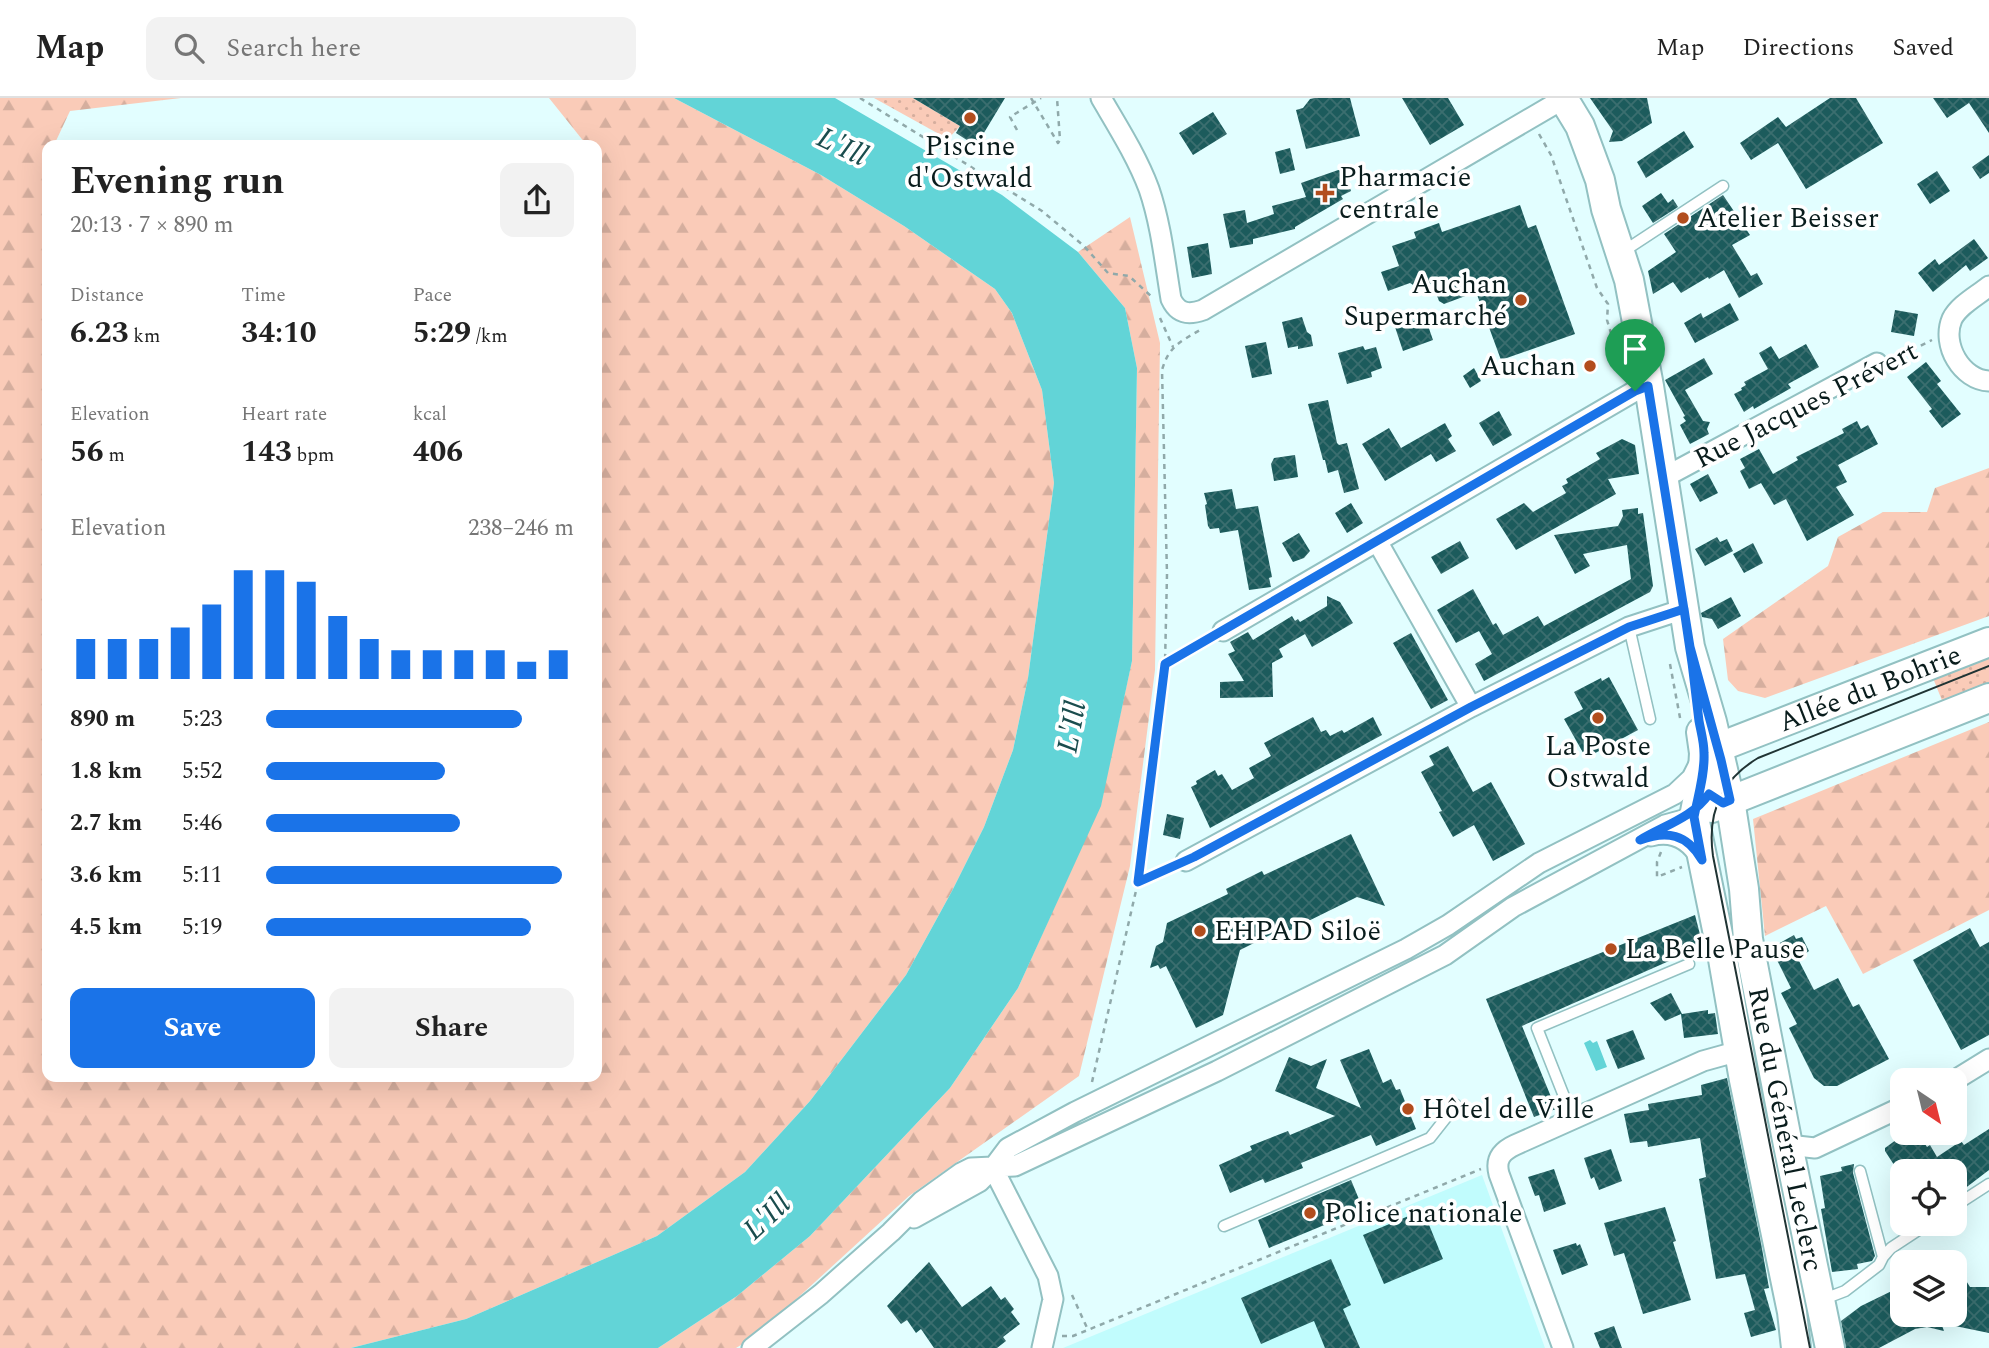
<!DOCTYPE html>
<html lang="en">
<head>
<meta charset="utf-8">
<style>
	body { margin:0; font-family:Spectral,serif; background:#f2f2f2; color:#222; height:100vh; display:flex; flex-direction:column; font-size:26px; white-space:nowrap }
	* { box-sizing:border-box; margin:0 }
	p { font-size:23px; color:#767676 }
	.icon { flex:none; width:38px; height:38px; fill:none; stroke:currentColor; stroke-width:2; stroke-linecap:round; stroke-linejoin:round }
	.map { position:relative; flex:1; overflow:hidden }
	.panel { position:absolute; left:42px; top:42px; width:560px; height:942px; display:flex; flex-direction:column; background:#fff; border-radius:14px; box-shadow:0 7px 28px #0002 }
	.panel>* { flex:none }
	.needle { width:46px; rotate:145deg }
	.tools { position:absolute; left:1890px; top:970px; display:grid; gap:14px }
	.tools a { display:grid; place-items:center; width:77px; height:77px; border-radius:14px; background:#fff; box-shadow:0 7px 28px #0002; font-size:35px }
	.pin { position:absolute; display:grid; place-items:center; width:60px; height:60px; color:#fff; margin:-72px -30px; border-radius:50% 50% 50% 0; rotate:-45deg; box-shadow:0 0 7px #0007 }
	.pin .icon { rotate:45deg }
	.round { display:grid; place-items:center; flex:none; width:74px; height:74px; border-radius:14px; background:#f2f2f2 }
	.summary { display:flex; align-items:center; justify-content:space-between; height:119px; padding:0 28px }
	h1 { font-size:38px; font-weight:700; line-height:52px }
	.metrics { display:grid; grid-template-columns:repeat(3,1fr); gap:10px; height:119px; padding:7px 28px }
	.metrics div { display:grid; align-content:center }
	.metrics b { font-size:30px; font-weight:700 }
	.metrics small { font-size:19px; font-weight:400 }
	.metrics p { font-size:19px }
	.chart { height:196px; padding:14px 28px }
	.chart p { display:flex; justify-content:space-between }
	.chart svg { width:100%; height:126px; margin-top:7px; stroke:#1a73e8; stroke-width:6 }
	.primary-button { display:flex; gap:14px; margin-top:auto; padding:14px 28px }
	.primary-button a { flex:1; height:80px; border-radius:14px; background:#1a73e8; color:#fff; font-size:28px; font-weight:700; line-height:80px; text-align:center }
	.primary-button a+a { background:#f2f2f2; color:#222 }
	ul { padding:0 28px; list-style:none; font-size:23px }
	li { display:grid; grid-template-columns:112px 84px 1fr; align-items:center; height:52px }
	li i { height:18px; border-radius:9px; background:#1a73e8 }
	header { display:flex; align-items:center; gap:42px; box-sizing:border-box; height:98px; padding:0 35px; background:#fff; border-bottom:2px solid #e0e0e0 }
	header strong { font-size:33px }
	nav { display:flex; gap:38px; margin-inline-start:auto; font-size:24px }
	.search { width:490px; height:63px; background:#f2f2f2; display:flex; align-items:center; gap:18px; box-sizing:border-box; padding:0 24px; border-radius:14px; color:#767676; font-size:26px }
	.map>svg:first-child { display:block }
	.built { fill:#c1fcfd }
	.grass { fill:url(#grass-dots) }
	.forest { fill:url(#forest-firs) }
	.water { fill:#62d4d7 }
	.building { fill:url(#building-cross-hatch) }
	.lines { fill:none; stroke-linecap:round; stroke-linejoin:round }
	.service-casing { stroke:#92c1c2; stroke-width:13 }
	.minor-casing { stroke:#92c1c2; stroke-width:23 }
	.secondary-casing { stroke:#92c1c2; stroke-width:32 }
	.path { stroke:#90a9aa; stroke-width:2.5; stroke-dasharray:5 5; stroke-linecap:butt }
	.service { stroke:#fff; stroke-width:10 }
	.minor { stroke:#fff; stroke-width:19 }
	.secondary { stroke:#fff; stroke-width:28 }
	.tram { stroke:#203434; stroke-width:2 }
	.route-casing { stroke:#fff; stroke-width:14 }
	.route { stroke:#1a73e8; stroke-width:9 }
	.poi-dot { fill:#b24d1d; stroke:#fff; stroke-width:2.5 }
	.labels { text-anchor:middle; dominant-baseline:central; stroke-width:7; stroke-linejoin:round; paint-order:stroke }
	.poi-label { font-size:28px; fill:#091c1c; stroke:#fff; text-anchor:start }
	.street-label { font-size:28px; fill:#091c1c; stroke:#fff }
	.water-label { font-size:30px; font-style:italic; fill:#1a4d4e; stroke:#fff }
</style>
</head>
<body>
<header>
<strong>Map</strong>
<div class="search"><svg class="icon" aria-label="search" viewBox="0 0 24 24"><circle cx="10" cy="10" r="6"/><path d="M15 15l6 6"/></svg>Search here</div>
<nav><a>Map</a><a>Directions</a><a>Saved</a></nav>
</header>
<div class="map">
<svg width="1989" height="1250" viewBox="0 0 1989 1250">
	<defs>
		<pattern id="grass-dots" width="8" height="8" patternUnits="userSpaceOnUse" patternTransform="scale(1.75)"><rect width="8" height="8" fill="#facbb8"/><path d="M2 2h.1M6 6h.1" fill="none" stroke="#d5ae9e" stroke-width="1.8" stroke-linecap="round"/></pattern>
		<pattern id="forest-firs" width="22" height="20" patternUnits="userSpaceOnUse" patternTransform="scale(1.75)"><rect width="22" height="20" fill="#facbb8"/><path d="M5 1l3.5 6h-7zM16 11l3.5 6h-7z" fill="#d5ae9e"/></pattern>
		<pattern id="building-cross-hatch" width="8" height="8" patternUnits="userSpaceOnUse" patternTransform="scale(1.75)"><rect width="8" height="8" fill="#1c5b5c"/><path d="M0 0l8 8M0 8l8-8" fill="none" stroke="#3b6e6f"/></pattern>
	</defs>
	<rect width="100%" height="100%" fill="#e2feff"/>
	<!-- built -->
	<path class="built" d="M1482,1077L1545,1250H1063Z"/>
	<!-- grass -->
	<path class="grass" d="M874,0H913L960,28L948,41Z
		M1989,553V592L1945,610L1931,575Z"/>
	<!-- forest -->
	<path class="forest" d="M0,0H181L70,13L55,45L59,47H47V978H597V47H577L585,45L549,0H674L821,77L904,128L995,191L1012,215L1042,292L1054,385L1028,580L1013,652L984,729L952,793L906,877L810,1003L745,1074L657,1138L466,1221L351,1250H0Z
		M1130,119L1160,245L1155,572L1130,768L1079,978L909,1098L756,1238L736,1250H658L737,1198L810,1138L950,990L1018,890L1100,708L1132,563L1137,270L1125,210L1078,154Z
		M1989,370V518L1765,600L1738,593L1728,582L1723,541L1828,468L1838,439L1883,414H1927L1935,390Z
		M1989,624V812L1863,876L1826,808L1765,838L1753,721Z"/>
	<!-- water -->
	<path class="water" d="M674,0H835L1002,97L1078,154L1125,210L1137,270L1132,563L1101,708L1018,890L950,990L810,1138L737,1198L658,1250H351L466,1221L657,1138L745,1074L810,1003L906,877L952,793L984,729L1013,652L1028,580L1054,385L1042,292L1012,215L995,191L904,128L821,77Z
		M1590,942L1593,945L1597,943L1607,969L1596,973L1584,945Z"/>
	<!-- building -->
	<path class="building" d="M913,0H1005L976,48L956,35L960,28Z
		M1315,0H1350L1360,38L1306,51L1296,12L1303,10L1310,1Z
		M1402,0H1448L1464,27L1430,47Z
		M1590,0H1647L1652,25L1622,43L1609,44L1613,33Z
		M1830,0H1856L1883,45L1806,91L1778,45L1751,62L1740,45L1778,19L1786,29Z
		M1933,0H1989V35L1969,5L1947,20Z
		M1213,14L1227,36L1193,57L1179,35Z
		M1684,33L1694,49L1646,80L1637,64Z
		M1290,50L1295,72L1280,76L1275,54Z
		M1989,57V75L1980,81L1972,69Z
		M1344,70L1351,93L1341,98L1343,101L1295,129V131L1253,141V146L1230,150L1223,116L1245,112L1247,125L1274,116L1272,108L1306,99L1301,85Z
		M1937,73L1950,93L1930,106L1917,86Z
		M1661,95L1668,105L1673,101L1678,109L1653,125L1642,108Z
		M1723,97L1750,137L1732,147L1751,178L1757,175L1763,186L1739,200L1724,172L1709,181L1708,179L1681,195L1673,184L1653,196L1648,173L1676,154L1664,136Z
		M1520,107L1528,130L1536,127L1575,236L1501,262L1476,194L1444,206L1439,203L1432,185L1418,190L1410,185L1388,193L1381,174L1399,168L1392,148L1416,140L1414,134L1439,125L1442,134Z
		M1974,141L1988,160L1970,173L1966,167L1933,194L1918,175L1935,161L1939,167Z
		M1208,145L1212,176L1192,180L1187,149Z
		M1730,205L1739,222L1695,245L1684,225L1701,215L1703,220Z
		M1895,212L1918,216L1914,238L1891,234Z
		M1410,214L1413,223L1425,219L1433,242L1403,253L1392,220Z
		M1302,219L1307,234L1311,237L1313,248L1298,251V248L1288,250L1282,224Z
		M1266,244L1272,276L1252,280L1245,248Z
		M1806,246L1819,269L1788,286L1791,290L1754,311L1753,308L1744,314L1734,296L1742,292L1741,290L1746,287L1744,284L1768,271L1759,255L1771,248L1779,261Z
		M1363,248L1365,252L1376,249L1382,270L1371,274L1372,279L1347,286L1338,255Z
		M1704,260L1713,276L1685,292L1703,323L1710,324L1707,331L1709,336L1690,346L1680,327L1686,323L1683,319L1685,318L1665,282Z
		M1926,264L1941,283L1937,286L1961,316L1942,330L1929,313L1932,311L1907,279Z
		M1474,270L1481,283L1470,290L1463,278Z
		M1328,302L1337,345L1339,347L1347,345L1359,391L1344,395L1338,372L1328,375L1325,362H1323L1308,306Z
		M1499,313L1512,337L1493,348L1479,325Z
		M1857,323L1861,331L1868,327L1878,346L1838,367L1847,384L1836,389L1854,417L1807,443L1786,401L1774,407L1761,385L1749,391L1740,373L1745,370L1740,361L1759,351L1773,376L1798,362L1796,359L1844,335L1842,331Z
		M1445,325L1452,338L1448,341L1456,353L1436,364L1431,356L1385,383L1362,346L1389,330L1401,350Z
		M1622,341L1635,347L1639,376L1608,381L1616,396L1516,452L1496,421L1524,405L1533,414L1566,395L1562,388L1568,385L1566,381L1600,361L1596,355Z
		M1295,357L1298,379L1274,383L1271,366L1274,360Z
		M1708,376L1718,395L1700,404L1690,386Z
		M1232,391L1236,411L1258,408L1272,479L1269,480L1271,489L1249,492L1238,432L1220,435L1219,430L1210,431L1208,428L1205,407L1207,406L1204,395Z
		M1351,405L1363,425L1347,435L1335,415Z
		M1638,410V416L1643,415L1653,488L1650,494L1484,583L1475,566L1492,556L1479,533L1456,545L1437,512L1473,491L1493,527L1496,525L1503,537L1538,518L1544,528L1631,481L1627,447L1583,456L1590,468L1575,476L1554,437L1618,428L1623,418L1622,412Z
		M1299,435L1310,453L1304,460L1293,464L1282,445Z
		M1717,439L1720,444L1727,441L1733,453L1705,468L1695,451Z
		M1460,443L1469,460L1441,476L1431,459Z
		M1753,445L1763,465L1744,475L1733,456Z
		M1327,498L1340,504L1353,525L1312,549L1305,536L1279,551L1283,559L1272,565L1273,599L1220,600V584L1244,583L1228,556L1235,553L1230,544L1248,534L1253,542L1292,518L1295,523L1298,521L1300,524L1327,508Z
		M1731,499L1741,518L1718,531L1712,521L1702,519L1701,515Z
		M1411,535L1448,602L1431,611L1393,545Z
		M1609,579L1638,632L1586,660L1564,621L1583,611L1574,594L1601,580L1602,583Z
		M1313,619L1321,634L1326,632L1330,638L1342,632L1344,635L1373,619L1382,637L1210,730L1191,689L1197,686L1196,683L1215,672L1218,678L1222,676L1232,692L1254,680L1249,670L1271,658L1264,645Z
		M1448,648L1473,694L1491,684L1525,746L1493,763L1474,727L1453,739L1439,714L1442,713L1421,674L1434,667L1429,658Z
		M1167,716L1184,720L1180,741L1163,737Z
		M1351,736L1385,808L1357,799L1278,838L1276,834L1240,852L1223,917L1196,930L1166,868L1160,871L1158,867L1150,870L1156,848L1163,844L1167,825L1228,796L1226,791L1262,773L1264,777Z
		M1695,817L1703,848L1522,928L1556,1011L1534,1019L1486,901Z
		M1970,830L1980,849L1989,844V937L1961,952L1913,862Z
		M1794,837L1796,841L1802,839L1809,853L1798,861L1814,892L1838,880L1853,909L1859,906L1889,961L1837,988H1824L1814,980L1789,930L1797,926L1781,895L1791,890L1771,850Z
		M1671,895L1682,916L1708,912V916L1715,915L1718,936L1684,940L1681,916L1665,923L1650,905Z
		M1633,932L1645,961L1618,971L1606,942Z
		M1369,951L1383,985L1391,981L1396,992L1400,991L1416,1031L1376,1048L1371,1037L1301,1065L1303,1070L1265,1085L1263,1081L1230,1095L1219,1067L1252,1052L1250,1048L1288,1033L1290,1037L1335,1018L1275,993L1289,959L1311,968L1327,961L1316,990L1361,1010L1340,962Z
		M1727,980L1761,1145L1769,1190L1764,1191L1776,1232L1751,1239L1744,1215L1755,1212L1745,1176L1716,1181L1699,1081L1706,1079L1700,1040L1648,1049L1647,1043L1630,1045L1624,1016L1649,1012L1648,1006L1702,997L1701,987Z
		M1989,1031V1072L1955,1098V1073H1898L1885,1053V1050L1907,1034H1917L1927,1049L1930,1047L1937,1059L1961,1043L1964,1047Z
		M1611,1051L1622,1083L1599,1092L1594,1079L1591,1081L1584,1060Z
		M1854,1066L1853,1075L1875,1158L1872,1163L1857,1166L1858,1171L1832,1174L1821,1111L1825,1110L1820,1078L1842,1073L1841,1069Z
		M1554,1071L1566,1106L1544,1114L1539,1097L1535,1098L1528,1079Z
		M1351,1082L1363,1111L1269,1150L1258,1122Z
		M1665,1109L1676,1143L1673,1144L1691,1202L1643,1216L1624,1155L1614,1158L1604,1125Z
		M1423,1112L1443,1161L1384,1186L1363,1137Z
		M1576,1145L1577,1148L1580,1146L1588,1167L1562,1177L1553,1152Z
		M1331,1161L1351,1207L1343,1211L1360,1250H1325L1314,1223L1261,1246L1241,1200Z
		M929,1164L962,1209L991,1188L1001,1202L1005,1199L1014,1211L1011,1214L1020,1226L1003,1239L1006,1243L997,1250H934L921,1231L916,1235L907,1222L901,1226L887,1208Z
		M1955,1165L1970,1189H1989V1235L1955,1228Z
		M1902,1188V1216H1938L1944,1233L1927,1229L1915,1231L1879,1250H1846L1841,1223L1861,1208Z
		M1614,1228L1622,1250H1600L1594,1235Z"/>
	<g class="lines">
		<defs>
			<path id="service" d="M1621,155L1723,88
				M1629,529L1650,621
				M1573,1021L1537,930L1689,866
				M1860,1073L1883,1159
				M1955,1108L1989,1086
				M1224,1128L1430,1040L1456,1007
				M1824,1201L1845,1193L1879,1167L1883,1159L1891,1150L1929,1125"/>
			<path id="minor" d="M1101,0C1118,29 1137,59 1149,91C1161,126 1165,165 1171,201C1178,216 1189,217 1203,212L1565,0
				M1989,188C1977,198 1959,207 1952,221C1941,247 1962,282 1989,283
				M1663,380L1877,265
				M1377,443L1471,609
				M1223,533L1635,293L1649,288
				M1651,738C1673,732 1690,742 1701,761
				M1186,763L1471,609L1629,529L1684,511
				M1955,982L1989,961
				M1788,1047L1815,1050L1902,1009
				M993,1070L1048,1178L1053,1201L1042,1250
				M914,1120L979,1084L993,1070L1008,1050L1075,1014L1406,851L1448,827L1539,765L1675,696L1692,680L1699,666
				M752,1250L821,1196L891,1134L922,1103L961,1075L971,1070L1015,1068L1217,973L1445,857L1513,809L1665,727L1694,719
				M1563,1250L1499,1076C1495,1061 1502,1053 1515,1047L1703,963L1739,953"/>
			<g id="secondary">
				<path id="s1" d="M1563,0L1580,28L1600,82L1606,111L1629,182L1649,288L1690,549L1712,624L1730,702L1744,791L1748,841L1788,1047L1830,1250"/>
				<path d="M1701,634L1704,655L1703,673L1694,719L1723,861L1744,982L1792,1214L1796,1250"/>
				<path id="s2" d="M1704,655L1989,544"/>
				<path d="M1712,710L1989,600"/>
			</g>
		</defs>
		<!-- service casing -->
		<use href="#service" class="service-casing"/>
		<!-- minor casing -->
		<use href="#minor" class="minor-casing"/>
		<!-- secondary casing -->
		<use href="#secondary" class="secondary-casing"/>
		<!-- path -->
		<path class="path" d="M860,0L1042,113L1084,148L1108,175L1129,178L1152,199
			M1031,0L1058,45L1060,42L1057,0
			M1017,32L1010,19L1041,0
			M1539,36L1551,57L1597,190L1608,206L1607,222L1622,272
			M1160,220L1173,249
			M1894,261L1932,242
			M1165,566L1208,542
			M1670,566L1681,625
			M1661,754L1657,764V779L1682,769
			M1138,784L1171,770
			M1092,984L1138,784L1165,566L1167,476L1162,272C1169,248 1180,244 1200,232
			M1072,1197L1088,1232
			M1062,1238H1073L1100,1227L1481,1071"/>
		<!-- service -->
		<use href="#service" class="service"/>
		<!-- minor -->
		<use href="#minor" class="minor"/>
		<!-- secondary -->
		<use href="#secondary" class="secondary"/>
		<!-- tram -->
		<path class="tram" d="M1810,1250L1713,758C1707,716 1721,682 1758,660L1989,568"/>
	</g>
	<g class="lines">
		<defs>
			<path id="route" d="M1635,293L1165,566L1138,784L1194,759L1471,609L1629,529L1684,511C1690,548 1695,585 1699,623C1701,634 1704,644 1704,655C1705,676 1698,698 1694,719L1702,762C1687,736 1667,732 1640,742C1665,727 1692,720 1709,696L1723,705L1730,702L1721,662L1690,549L1648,288L1635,293"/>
		</defs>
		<!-- route casing -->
		<use href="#route" class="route-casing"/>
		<!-- route -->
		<use href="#route" class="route"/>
	</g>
	<!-- markers -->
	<g class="poi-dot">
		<circle cx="970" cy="20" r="7"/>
		<path d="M1321.5 84.5h7v7h7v7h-7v7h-7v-7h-7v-7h7z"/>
		<circle cx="1683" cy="120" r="7"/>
		<circle cx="1521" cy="202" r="7"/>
		<circle cx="1590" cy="268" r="7"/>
		<circle cx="1598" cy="620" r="7"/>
		<circle cx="1200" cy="833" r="7"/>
		<circle cx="1611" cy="851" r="7"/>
		<circle cx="1408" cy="1011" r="7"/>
		<circle cx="1310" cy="1115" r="7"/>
	</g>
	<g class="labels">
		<!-- poi labels -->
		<g class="poi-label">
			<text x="970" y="48" text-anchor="middle">Piscine<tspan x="970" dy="32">d'Ostwald</tspan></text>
			<text x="1339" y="79">Pharmacie<tspan x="1339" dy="32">centrale</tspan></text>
			<text x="1697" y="120">Atelier Beisser</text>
			<text x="1507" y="186" text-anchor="end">Auchan<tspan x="1507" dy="32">Supermarché</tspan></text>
			<text x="1576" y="268" text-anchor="end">Auchan</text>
			<text x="1598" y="648" text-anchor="middle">La Poste<tspan x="1598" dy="32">Ostwald</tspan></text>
			<text x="1214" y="833">EHPAD Siloë</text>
			<text x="1625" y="851">La Belle Pause</text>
			<text x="1422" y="1011">Hôtel de Ville</text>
			<text x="1324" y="1115">Police nationale</text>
		</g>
		<!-- street labels -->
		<g class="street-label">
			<text transform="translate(1806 307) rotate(-27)">Rue Jacques Prévert</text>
			<text stroke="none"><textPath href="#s2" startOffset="178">Allée du Bohrie</textPath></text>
			<text stroke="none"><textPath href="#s1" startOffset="1059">Rue du Général Leclerc</textPath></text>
		</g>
		<!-- water labels -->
		<g class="water-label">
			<text transform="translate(842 49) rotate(26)">L'Ill</text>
			<text transform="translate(1072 629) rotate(-79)">L'Ill</text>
			<text transform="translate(767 1119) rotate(-43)">L'Ill</text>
		</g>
	</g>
</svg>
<div class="tools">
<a><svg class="needle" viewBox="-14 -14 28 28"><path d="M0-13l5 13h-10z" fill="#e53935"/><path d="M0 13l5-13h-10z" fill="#767676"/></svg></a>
<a><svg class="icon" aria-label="locate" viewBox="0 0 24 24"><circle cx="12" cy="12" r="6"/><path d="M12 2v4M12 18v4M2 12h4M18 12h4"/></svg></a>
<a><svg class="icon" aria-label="layers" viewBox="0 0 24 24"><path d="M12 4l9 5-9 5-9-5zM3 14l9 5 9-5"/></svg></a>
</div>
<div class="pin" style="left:1635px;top:293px;background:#1e9e55"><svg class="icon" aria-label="arrive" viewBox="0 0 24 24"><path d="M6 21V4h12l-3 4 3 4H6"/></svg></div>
<section class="panel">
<div class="summary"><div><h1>Evening run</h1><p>20:13 · 7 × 890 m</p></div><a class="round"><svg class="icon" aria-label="share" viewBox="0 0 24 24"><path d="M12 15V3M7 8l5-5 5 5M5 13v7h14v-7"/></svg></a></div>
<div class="metrics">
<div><p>Distance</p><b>6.23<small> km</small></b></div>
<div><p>Time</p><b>34:10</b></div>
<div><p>Pace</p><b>5:29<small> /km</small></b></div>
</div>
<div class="metrics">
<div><p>Elevation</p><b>56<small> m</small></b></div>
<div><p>Heart rate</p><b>143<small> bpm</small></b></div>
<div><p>kcal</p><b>406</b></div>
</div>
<div class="chart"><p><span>Elevation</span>238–246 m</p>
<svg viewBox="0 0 160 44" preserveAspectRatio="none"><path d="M5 44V30M15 44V30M25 44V30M35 44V26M45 44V18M55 44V6M65 44V6M75 44V10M85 44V22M95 44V30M105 44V34M115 44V34M125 44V34M135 44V34M145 44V38M155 44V34"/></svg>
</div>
<ul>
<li><b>890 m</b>5:23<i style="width:83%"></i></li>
<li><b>1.8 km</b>5:52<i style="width:58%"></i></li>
<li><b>2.7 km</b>5:46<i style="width:63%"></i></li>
<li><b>3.6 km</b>5:11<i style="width:96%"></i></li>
<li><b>4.5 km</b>5:19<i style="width:86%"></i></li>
</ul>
<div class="primary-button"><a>Save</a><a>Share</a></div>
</section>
</div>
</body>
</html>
